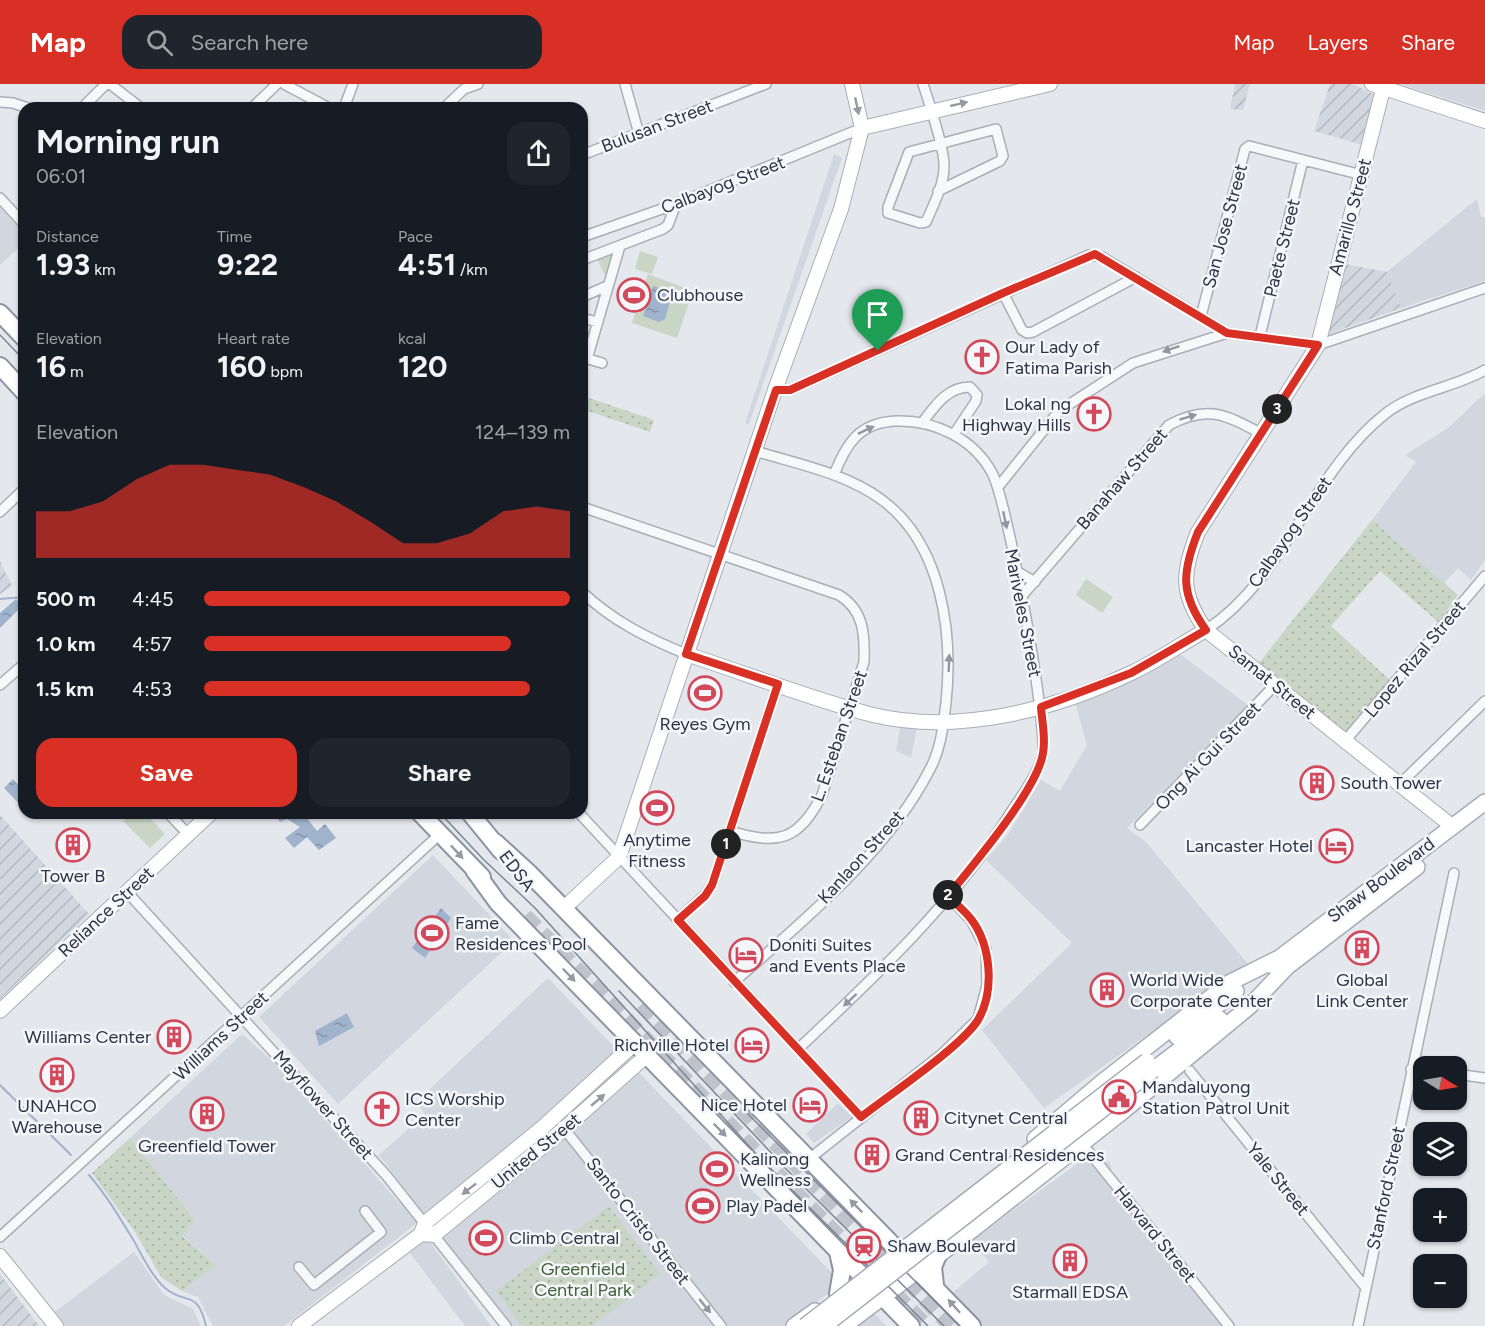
<!DOCTYPE html>
<html lang="en">
<head>
<meta charset="utf-8">
<style>
	body { margin:0; font-family:Figtree,sans-serif; background:#20242c; color:#f1f3f6; height:100vh; display:flex; flex-direction:column; font-size:22px; white-space:nowrap }
	* { box-sizing:border-box; margin:0 }
	p { font-size:20px; color:#9ea1a6 }
	.icon { flex:none; width:33px; height:33px; fill:none; stroke:currentColor; stroke-width:2; stroke-linecap:round; stroke-linejoin:round }
	.map { position:relative; flex:1; overflow:hidden }
	.drawer { position:absolute; left:18px; top:18px; width:570px; height:717px; display:flex; flex-direction:column; background:#171b24; border-radius:18px; box-shadow:0 2px 4px #0004 }
	.drawer>* { flex:none }
	.needle { width:39px; rotate:101deg }
	.tools { position:absolute; left:1413px; top:972px; display:grid; gap:12px }
	.tools a { display:grid; place-items:center; width:54px; height:54px; border-radius:12px; background:#171b24; box-shadow:0 2px 4px #0004; font-size:30px }
	.pin { position:absolute; display:grid; place-items:center; width:51px; height:51px; color:#fff; margin:-62px -26px; border-radius:50% 50% 50% 0; rotate:-45deg; box-shadow:0 0 6px #0007 }
	.pin .icon { rotate:45deg }
	.km { position:absolute; width:30px; height:30px; margin:-15px; border-radius:50%; background:#222; color:#fff; font-size:16px; line-height:30px; text-align:center }
	.round { display:grid; place-items:center; flex:none; width:63px; height:63px; border-radius:18px; background:#20242c }
	.summary { display:flex; align-items:center; justify-content:space-between; height:102px; padding:0 18px }
	h1 { font-size:33px; font-weight:700; line-height:45px }
	.stats { display:grid; grid-template-columns:repeat(3,1fr); gap:9px; height:102px; padding:6px 18px }
	.stats div { display:grid; align-content:center }
	.stats b { font-size:30px; font-weight:700 }
	.stats small { font-size:16px; font-weight:400 }
	.stats p { font-size:16px }
	.chart { height:168px; padding:12px 18px }
	.chart p { display:flex; justify-content:space-between }
	.chart svg { width:100%; height:108px; margin-top:6px; fill:#d93025; opacity:.7 }
	.cta { display:flex; gap:12px; margin-top:auto; padding:12px 18px }
	.cta a { flex:1; height:69px; border-radius:18px; background:#d93025; color:#fff; font-size:24px; font-weight:700; line-height:69px; text-align:center }
	.cta a+a { background:#20242c; color:#f1f3f6 }
	ul { padding:0 18px; list-style:none; font-size:20px }
	li { display:grid; grid-template-columns:96px 72px 1fr; align-items:center; height:45px }
	li i { height:15px; border-radius:8px; background:#d93025 }
	header { display:flex; align-items:center; gap:36px; box-sizing:border-box; height:84px; padding:0 30px; background:#d93025; color:#fff }
	header strong { font-size:28px }
	nav { display:flex; gap:33px; margin-inline-start:auto; font-size:21px }
	.search { width:420px; height:54px; background:#20242c; display:flex; align-items:center; gap:15px; box-sizing:border-box; padding:0 21px; border-radius:18px; color:#9ea1a6; font-size:22px }
	.map>svg:first-child { display:block }
	.built { fill:#d2d6de }
	.industrial { fill:url(#industrial-furrows) }
	.grass { fill:url(#grass-dots) }
	.garden { fill:#c9d6c5 }
	.water { fill:url(#water-ripples) }
	.lines { fill:none; stroke-linecap:round; stroke-linejoin:round }
	.stream { stroke:#9fb4cc; stroke-width:2 }
	.highway-tunnel { stroke:#bfc3cb; stroke-width:16; stroke-dasharray:16 8; stroke-linecap:butt }
	.street-casing { stroke:#a9aeb7; stroke-width:12 }
	.secondary-casing { stroke:#a9aeb7; stroke-width:16 }
	.primary-casing { stroke:#a3abb8; stroke-width:18 }
	.highway-casing { stroke:#8b94a3; stroke-width:20 }
	.street { stroke:#f7f8fa; stroke-width:9 }
	.secondary { stroke:#fff; stroke-width:14 }
	.primary { stroke:#fff; stroke-width:15 }
	.highway { stroke:#fff; stroke-width:16 }
	.tram { stroke:#7d8696; stroke-width:1.5 }
	.primary-bridge-casing { stroke:#a3abb8; stroke-width:18; stroke-linecap:butt }
	.primary-bridge { stroke:#fff; stroke-width:15 }
	.oneway { fill:#959aa2 }
	.oneway2 { fill:#9196a0 }
	.route-casing { stroke:#fff; stroke-width:12 }
	.route { stroke:#d93025; stroke-width:8 }
	.labels { text-anchor:middle; dominant-baseline:central; stroke-width:5; stroke-linejoin:round; paint-order:stroke }
	.street-label { font-size:18px; fill:#2b3445; stroke:#f4f6f9 }
	.poi-label { font-size:18px; fill:#2b3445; stroke:#f4f6f9; text-anchor:start }
	.park-label { font-size:18px; fill:#3f6138; stroke:#f4f6f9 }
</style>
</head>
<body>
<header>
<strong>Map</strong>
<div class="search"><svg class="icon" aria-label="search" viewBox="0 0 24 24"><circle cx="10" cy="10" r="6"/><path d="M15 15l6 6"/></svg>Search here</div>
<nav><a>Map</a><a>Layers</a><a>Share</a></nav>
</header>
<div class="map">
<svg width="1485" height="1242" viewBox="0 0 1485 1242">
	<defs>
		<pattern id="industrial-furrows" width="10" height="10" patternUnits="userSpaceOnUse" patternTransform="scale(1.5)"><rect width="10" height="10" fill="#d2d6de"/><path d="M-1 1l2-2M0 10L10 0M9 11l2-2" fill="none" stroke="#b4b8c0"/></pattern>
		<pattern id="grass-dots" width="8" height="8" patternUnits="userSpaceOnUse" patternTransform="scale(1.5)"><rect width="8" height="8" fill="#c9d6c5"/><path d="M2 2h.1M6 6h.1" fill="none" stroke="#adb8ab" stroke-width="1.8" stroke-linecap="round"/></pattern>
		<pattern id="water-ripples" width="26" height="14" patternUnits="userSpaceOnUse" patternTransform="scale(1.5)"><rect width="26" height="14" fill="#9fb4cc"/><path d="M2 4q2-2 4 0t4 0M15 11q2-2 4 0t4 0" fill="none" stroke="#8293a7"/></pattern>
	</defs>
	<rect width="100%" height="100%" fill="#e4e7ec"/>
	<!-- built -->
	<path class="built" d="M1401,0H1485V27L1404,1Z
		M834,70L842,74L749,340L745,339Z
		M1477,115L1481,133H1485V197L1401,224L1387,188Z
		M0,120L24,145V159L0,181Z
		M1485,309V476L1471,496L1458,484L1444,499L1372,436L1416,378L1405,371L1448,344Z
		M1180,570L1249,622L1127,744L1146,758L1248,880L1044,1024L982,946L1072,859L986,776L1009,749L1041,696L1060,707L1087,661L1076,621L1147,589Z
		M901,639L917,643L911,674L896,667Z
		M433,771L514,857L338,1020L259,933Z
		M548,894L827,1184L840,1198L837,1203L784,1242H511L379,1071L425,1030L416,1018Z
		M242,950L279,983L417,1139L284,1242H213L198,1213L182,1207L216,1181L182,1151L195,1136L130,1054Z
		M838,1019L852,1033L814,1059L806,1050Z
		M1085,1074L1110,1078L1114,1104L1223,1242H980L951,1210L989,1178L971,1157Z
		M428,1155L491,1242H465L410,1169Z
		M134,1168L164,1211L193,1225L201,1242H62L52,1230Z
		M873,1228L886,1242H854Z"/>
	<!-- industrial -->
	<path class="industrial" d="M1235,0H1250L1243,26L1230,25Z
		M1330,0H1353L1375,11L1363,61L1314,47Z
		M1345,180L1387,188L1401,224L1326,251Z
		M0,477L12,502L0,510Z
		M0,731L89,830L0,915Z
		M0,1190L39,1242H0Z"/>
	<!-- grass -->
	<path class="grass" d="M586,313L654,336L650,348L582,325Z
		M1372,436L1458,511L1438,538L1380,487L1331,542L1391,597L1346,649L1259,579Z
		M130,1054L195,1136L182,1152L216,1181L182,1207L161,1193L135,1148L92,1089Z
		M609,1122L660,1190L592,1242H522L496,1207Z"/>
	<!-- garden -->
	<path class="garden" d="M614,167L607,195L597,175Z
		M640,167L658,173L652,190L635,185Z
		M648,190L693,207L677,254L632,239Z
		M1086,495L1113,513L1102,529L1076,511Z
		M131,729H145L165,750L150,764L123,737Z"/>
	<!-- water -->
	<path class="water" d="M653,202L673,208L665,235L659,238L643,232Z
		M16,515L22,522L0,544V529Z
		M13,695L24,707V725L4,704Z
		M279,729H303L317,747L325,740L336,754L319,766L307,753L294,764L285,754L300,743L287,735L280,738L276,733Z
		M441,824L451,834L425,874L412,864Z
		M347,929L354,943L319,962L315,947Z"/>
	<g class="lines">
		<!-- stream -->
		<path class="stream" d="M0,515L24,513
			M0,1001L71,1071
			M89,1091C107,1112 120,1134 134,1157C142,1172 152,1192 165,1204C186,1222 197,1204 206,1242"/>
		<!-- highway-tunnel -->
		<path class="highway-tunnel" d="M525,832L926,1242
			M642,920L951,1242"/>
		<defs>
			<path id="street" d="M110,0L141,24
				M284,0L329,24
				M625,0L639,50
				M923,0C929,18 945,67 944,83C944,101 933,122 926,138L920,139L888,129V123L909,68L996,45L1003,72L1000,77L938,107
				M0,18L13,19L28,24
				M82,24L106,0
				M252,24L277,0
				M344,24L353,0
				M444,24L464,5L478,0
				M582,71L766,0
				M0,114L24,140
				M582,153L676,120L862,44
				M582,176L663,145L668,141L676,120
				M1003,209L1022,246L1027,249L1033,248L1136,193
				M582,213L607,202
				M1201,232L1245,65L1249,62L1362,91
				M582,234L597,238
				M1260,252L1303,76
				M582,273L602,279
				M587,275L620,162
				M775,306H790L1089,171L1102,173L1227,249
				M922,339C935,322 947,303 970,303L977,311L976,317L954,350
				M998,403L1059,327L1133,279L1227,249L1318,261L1485,204
				M582,423L839,511C864,526 865,551 864,578L822,711C798,758 777,761 730,747
				M0,428L24,405
				M1016,487L1035,498
				M582,508C613,537 647,554 686,570
				M1021,513L1169,341C1208,320 1226,331 1262,350
				M1206,546C1286,493 1311,389 1385,330C1414,307 1454,304 1485,286
				M0,601L24,580
				M1345,657L1485,492
				M1400,700L1485,617
				M168,729L188,750
				M579,729L861,1033
				M1140,741L1275,601
				M128,809L386,1091L506,1242
				M678,836L705,811L712,801L778,600
				M734,898C803,837 888,768 930,685C941,665 943,642 946,619C953,550 943,461 882,416C846,389 797,380 755,367
				M798,965C876,892 957,816 1013,725C1024,709 1036,692 1042,674C1050,649 1007,415 992,389C974,355 935,336 897,337C859,338 846,360 834,391
				M1411,985L1424,986
				M1190,987L1366,1204
				M1456,990L1485,994
				M562,1042L721,1242
				M1081,1058L1229,1242
				M809,1075L942,970L978,935L987,901L986,865L971,836L948,812
				M0,1153L440,750
				M299,1183L314,1201L381,1148L365,1127
				M1358,1242L1454,789"/>
			<path id="secondary" d="M1372,0L1485,37
				M1383,5L1318,261L1198,448C1182,488 1180,510 1206,546L1453,743
				M862,44L1050,0
				M686,570C748,590 810,615 873,631C957,651 1055,626 1131,589C1157,577 1181,560 1206,546
				M563,825L619,773L775,306L841,125L862,44L852,0
				M0,927L211,729
				M421,1150L434,1151L564,1045L646,972
				M0,1172L56,1242
				M299,1242L421,1150L425,1139L542,1044L634,960"/>
			<path id="primary" d="M1270,881L1485,718
				M1279,889L1417,783
				M1177,953L1236,907
				M1153,986L1220,935
				M1035,1055L1101,999L1229,899L1277,875
				M794,1242L815,1227
				M844,1242L972,1146L1122,1028L1250,922L1286,884"/>
			<path id="highway" d="M0,229L24,254
				M0,282L24,308
				M420,729L482,793
				M470,729L501,767
				M495,758L530,790L972,1242
				M474,786L498,819L911,1242
				M838,1168L842,1186L838,1210
				M935,1201L933,1183L938,1171"/>
		</defs>
		<!-- street casing -->
		<use href="#street" class="street-casing"/>
		<!-- secondary casing -->
		<use href="#secondary" class="secondary-casing"/>
		<!-- primary casing -->
		<use href="#primary" class="primary-casing"/>
		<!-- highway casing -->
		<use href="#highway" class="highway-casing"/>
		<!-- street -->
		<use href="#street" class="street"/>
		<!-- secondary -->
		<use href="#secondary" class="secondary"/>
		<!-- primary -->
		<use href="#primary" class="primary"/>
		<!-- highway -->
		<use href="#highway" class="highway"/>
		<!-- tram -->
		<path class="tram" d="M0,251L24,276
			M440,729L484,776L535,824L757,1071L928,1242
			M619,907L777,1075
			M744,1026L960,1242
			M771,1070L944,1242"/>
		<defs>
			<path id="primary-bridge" d="M805,1242L1147,977
				M824,1242L1153,986"/>
		</defs>
		<!-- primary-bridge casing -->
		<use href="#primary-bridge" class="primary-bridge-casing"/>
		<!-- primary-bridge -->
		<use href="#primary-bridge" class="primary-bridge"/>
	</g>
	<!-- one-way arrows -->
	<defs><path id="oneway-solid" d="M-6-.8H1V-3.2L6.5 0L1 3.2V.8H-6Z" transform="scale(1.5)"/></defs>
	<g class="oneway">
		<use href="#oneway-solid" transform="translate(959 20) rotate(-13)"/>
		<use href="#oneway-solid" transform="translate(857 22) rotate(78)"/>
		<use href="#oneway-solid" transform="translate(457 768) rotate(47)"/>
		<use href="#oneway-solid" transform="translate(569 891) rotate(46)"/>
		<use href="#oneway-solid" transform="translate(598 1016) rotate(-40)"/>
		<use href="#oneway-solid" transform="translate(720 1046) rotate(45)"/>
		<use href="#oneway-solid" transform="translate(469 1105) rotate(142)"/>
		<use href="#oneway-solid" transform="translate(856 1122) rotate(-135)"/>
		<use href="#oneway-solid" transform="translate(954 1222) rotate(-132)"/>
	</g>
	<g class="oneway2">
		<use href="#oneway-solid" transform="translate(1171 265) rotate(161)"/>
		<use href="#oneway-solid" transform="translate(1188 333) rotate(-17)"/>
		<use href="#oneway-solid" transform="translate(866 346) rotate(-25)"/>
		<use href="#oneway-solid" transform="translate(1005 436) rotate(78)"/>
		<use href="#oneway-solid" transform="translate(949 579) rotate(-88)"/>
		<use href="#oneway-solid" transform="translate(850 916) rotate(137)"/>
		<use href="#oneway-solid" transform="translate(705 1222) rotate(51)"/>
	</g>
	<g class="lines">
		<defs>
			<path id="route" d="M1095,170L1227,249L1318,261L1198,448C1182,488 1180,510 1206,546L1131,589L1041,623C1042,638 1046,654 1043,669C1038,705 972,782 948,812C955,819 964,826 971,835C991,861 995,907 978,936C961,963 889,1011 861,1033L678,836L705,812L712,801L778,600L686,570L776,306H790L1003,209Z"/>
		</defs>
		<!-- route casing -->
		<use href="#route" class="route-casing"/>
		<!-- route -->
		<use href="#route" class="route"/>
	</g>
	<!-- icons -->
	<defs>
		<symbol id="stadium-ring" viewBox="-11 -11 22 22"><circle r="9.5" fill="#f4f6f9" stroke="#d1495b" stroke-width="1.5"/><path d="M0-5a6.5 5 0 1 0 0 10a6.5 5 0 1 0 0-10ZM-3.5-1.8h7v3.6h-7Z" fill="#d1495b"/></symbol>
		<symbol id="church-ring" viewBox="-11 -11 22 22"><circle r="9.5" fill="#f4f6f9" stroke="#d1495b" stroke-width="1.5"/><path d="M-1.2-6h2.4v3.5h3.3v2.4h-3.3V6h-2.4V-.1h-3.3v-2.4h3.3Z" fill="#d1495b"/></symbol>
		<symbol id="building-ring" viewBox="-11 -11 22 22"><circle r="9.5" fill="#f4f6f9" stroke="#d1495b" stroke-width="1.5"/><path d="M-4-6H4V6H1V3H-1V6H-4ZM-2.5-4.3h1.7v1.8h-1.7ZM.8-4.3h1.7v1.8H.8ZM-2.5-1h1.7V.8h-1.7ZM.8-1h1.7V.8H.8Z" fill="#d1495b"/></symbol>
		<symbol id="hotel-ring" viewBox="-11 -11 22 22"><circle r="9.5" fill="#f4f6f9" stroke="#d1495b" stroke-width="1.5"/><path d="M-6-4.5h1.5V1H6V5H4.5V3h-9V5H-6ZM-4 0a1.8 1.8 0 1 1 3.6 0ZM.5 0V-2.5h3Q6-2.5 6 0Z" fill="#d1495b"/></symbol>
		<symbol id="civic-ring" viewBox="-11 -11 22 22"><circle r="9.5" fill="#f4f6f9" stroke="#d1495b" stroke-width="1.5"/><path d="M-.6-6.5H3V-4.5H.6V-3L4-1V1h2V6H-6V1h2V-1L-.6-3ZM-1.2 2.5V6h2.4V2.5Z" fill="#d1495b"/></symbol>
		<symbol id="station-ring" viewBox="-11 -11 22 22"><circle r="9.5" fill="#f4f6f9" stroke="#d1495b" stroke-width="1.5"/><path d="M-3-6H3Q5-6 5-4V2Q5 4 3 4L4.5 6H3L1.5 4h-3L-3 6H-4.5L-3 4Q-5 4-5 2V-4Q-5-6-3-6ZM-3.5-4v3h7v-3ZM-3.5 1v1.5H-2V1ZM2 1v1.5H3.5V1Z" fill="#d1495b"/></symbol>
	</defs>
	<g fill-rule="evenodd">
		<use href="#stadium-ring" x="615" y="192" width="38" height="38"/>
		<use href="#church-ring" x="963" y="254" width="38" height="38"/>
		<use href="#church-ring" x="1075" y="311" width="38" height="38"/>
		<use href="#stadium-ring" x="686" y="590" width="38" height="38"/>
		<use href="#building-ring" x="1298" y="680" width="38" height="38"/>
		<use href="#stadium-ring" x="638" y="705" width="38" height="38"/>
		<use href="#building-ring" x="54" y="742" width="38" height="38"/>
		<use href="#hotel-ring" x="1317" y="743" width="38" height="38"/>
		<use href="#stadium-ring" x="413" y="830" width="38" height="38"/>
		<use href="#building-ring" x="1343" y="845" width="38" height="38"/>
		<use href="#hotel-ring" x="727" y="852" width="38" height="38"/>
		<use href="#building-ring" x="1088" y="887" width="38" height="38"/>
		<use href="#building-ring" x="155" y="934" width="38" height="38"/>
		<use href="#hotel-ring" x="733" y="942" width="38" height="38"/>
		<use href="#building-ring" x="38" y="972" width="38" height="38"/>
		<use href="#civic-ring" x="1100" y="994" width="38" height="38"/>
		<use href="#hotel-ring" x="791" y="1002" width="38" height="38"/>
		<use href="#church-ring" x="363" y="1006" width="38" height="38"/>
		<use href="#building-ring" x="188" y="1011" width="38" height="38"/>
		<use href="#building-ring" x="902" y="1015" width="38" height="38"/>
		<use href="#building-ring" x="853" y="1052" width="38" height="38"/>
		<use href="#stadium-ring" x="698" y="1066" width="38" height="38"/>
		<use href="#stadium-ring" x="684" y="1103" width="38" height="38"/>
		<use href="#stadium-ring" x="467" y="1135" width="38" height="38"/>
		<use href="#station-ring" x="845" y="1143" width="38" height="38"/>
		<use href="#building-ring" x="1051" y="1158" width="38" height="38"/>
	</g>
	<g class="labels">
		<!-- street labels -->
		<g class="street-label">
			<text transform="translate(657 42) rotate(-21)">Bulusan Street</text>
			<text transform="translate(723 101) rotate(-21)">Calbayog Street</text>
			<text transform="translate(1350 133) rotate(-75)">Amarillo Street</text>
			<text transform="translate(1225 142) rotate(-75)">San Jose Street</text>
			<text transform="translate(1282 164) rotate(-76)">Paete Street</text>
			<text transform="translate(1122 395) rotate(-49)">Banahaw Street</text>
			<text transform="translate(1290 448) rotate(-55)">Calbayog Street</text>
			<text transform="translate(1023 529) rotate(79)">Mariveles Street</text>
			<text transform="translate(1415 575) rotate(-50)">Lopez Rizal Street</text>
			<text transform="translate(1272 598) rotate(39)">Samat Street</text>
			<text transform="translate(839 652) rotate(-71)">L. Esteban Street</text>
			<text transform="translate(1208 672) rotate(-46)">Ong Ai Gui Street</text>
			<text transform="translate(861 773) rotate(-48)">Kanlaon Street</text>
			<text transform="translate(517 787) rotate(53)">EDSA</text>
			<text transform="translate(1381 796) rotate(-37)">Shaw Boulevard</text>
			<text transform="translate(106 828) rotate(-43)">Reliance Street</text>
			<text transform="translate(221 952) rotate(-43)">Williams Street</text>
			<text transform="translate(323 1021) rotate(48)">Mayflower Street</text>
			<text transform="translate(536 1067) rotate(-39)">United Street</text>
			<text transform="translate(1278 1095) rotate(51)">Yale Street</text>
			<text transform="translate(1386 1104) rotate(-78)">Stanford Street</text>
			<text transform="translate(638 1137) rotate(52)">Santo Cristo Street</text>
			<text transform="translate(1155 1150) rotate(51)">Harvard Street</text>
		</g>
		<!-- poi labels -->
		<g class="poi-label">
			<text x="657" y="211">Clubhouse</text>
			<text x="1005" y="263">Our Lady of<tspan x="1005" dy="21">Fatima Parish</tspan></text>
			<text x="1071" y="320" text-anchor="end">Lokal ng<tspan x="1071" dy="21">Highway Hills</tspan></text>
			<text x="705" y="640" text-anchor="middle">Reyes Gym</text>
			<text x="1340" y="699">South Tower</text>
			<text x="657" y="756" text-anchor="middle">Anytime<tspan x="657" dy="21">Fitness</tspan></text>
			<text x="1313" y="762" text-anchor="end">Lancaster Hotel</text>
			<text x="73" y="792" text-anchor="middle">Tower B</text>
			<text x="455" y="839">Fame<tspan x="455" dy="21">Residences Pool</tspan></text>
			<text x="769" y="861">Doniti Suites<tspan x="769" dy="21">and Events Place</tspan></text>
			<text x="1130" y="896">World Wide<tspan x="1130" dy="21">Corporate Center</tspan></text>
			<text x="1362" y="896" text-anchor="middle">Global<tspan x="1362" dy="21">Link Center</tspan></text>
			<text x="151" y="953" text-anchor="end">Williams Center</text>
			<text x="729" y="961" text-anchor="end">Richville Hotel</text>
			<text x="1142" y="1003">Mandaluyong<tspan x="1142" dy="21">Station Patrol Unit</tspan></text>
			<text x="405" y="1015">ICS Worship<tspan x="405" dy="21">Center</tspan></text>
			<text x="787" y="1021" text-anchor="end">Nice Hotel</text>
			<text x="57" y="1022" text-anchor="middle">UNAHCO<tspan x="57" dy="21">Warehouse</tspan></text>
			<text x="944" y="1034">Citynet Central</text>
			<text x="207" y="1062" text-anchor="middle">Greenfield Tower</text>
			<text x="895" y="1071">Grand Central Residences</text>
			<text x="740" y="1075">Kalinong<tspan x="740" dy="21">Wellness</tspan></text>
			<text x="726" y="1122">Play Padel</text>
			<text x="509" y="1154">Climb Central</text>
			<text x="887" y="1162">Shaw Boulevard</text>
			<text x="1070" y="1208" text-anchor="middle">Starmall EDSA</text>
		</g>
		<!-- park labels -->
		<g class="park-label">
			<text x="583" y="1185">Greenfield<tspan x="583" dy="21">Central Park</tspan></text>
		</g>
	</g>
</svg>
<div class="tools">
<a><svg class="needle" viewBox="-14 -14 28 28"><path d="M0-13l5 13h-10z" fill="#e53935"/><path d="M0 13l5-13h-10z" fill="#9ea1a6"/></svg></a>
<a><svg class="icon" aria-label="layers" viewBox="0 0 24 24"><path d="M12 4l9 5-9 5-9-5zM3 14l9 5 9-5"/></svg></a>
<a>+</a>
<a>−</a>
</div>
<div class="pin" style="left:878px;top:267px;background:#1e9e55"><svg class="icon" aria-label="arrive" viewBox="0 0 24 24"><path d="M6 21V4h12l-3 4 3 4H6"/></svg></div>
<b class="km" style="left:726px;top:760px">1</b>
<b class="km" style="left:948px;top:811px">2</b>
<b class="km" style="left:1277px;top:325px">3</b>
<section class="drawer">
<div class="summary"><div><h1>Morning run</h1><p>06:01</p></div><a class="round"><svg class="icon" aria-label="share" viewBox="0 0 24 24"><path d="M12 15V3M7 8l5-5 5 5M5 13v7h14v-7"/></svg></a></div>
<div class="stats">
<div><p>Distance</p><b>1.93<small> km</small></b></div>
<div><p>Time</p><b>9:22</b></div>
<div><p>Pace</p><b>4:51<small> /km</small></b></div>
</div>
<div class="stats">
<div><p>Elevation</p><b>16<small> m</small></b></div>
<div><p>Heart rate</p><b>160<small> bpm</small></b></div>
<div><p>kcal</p><b>120</b></div>
</div>
<div class="chart"><p><span>Elevation</span>124–139 m</p>
<svg viewBox="0 0 160 44" preserveAspectRatio="none"><path d="M0 44V25L10 25L20 21L30 12L40 6L50 6L60 8L70 10L80 15L90 21L100 29L110 38L120 38L130 34L140 25L150 23L160 25V44z"/></svg>
</div>
<ul>
<li><b>500 m</b>4:45<i style="width:100%"></i></li>
<li><b>1.0 km</b>4:57<i style="width:84%"></i></li>
<li><b>1.5 km</b>4:53<i style="width:89%"></i></li>
</ul>
<div class="cta"><a>Save</a><a>Share</a></div>
</section>
</div>
</body>
</html>
